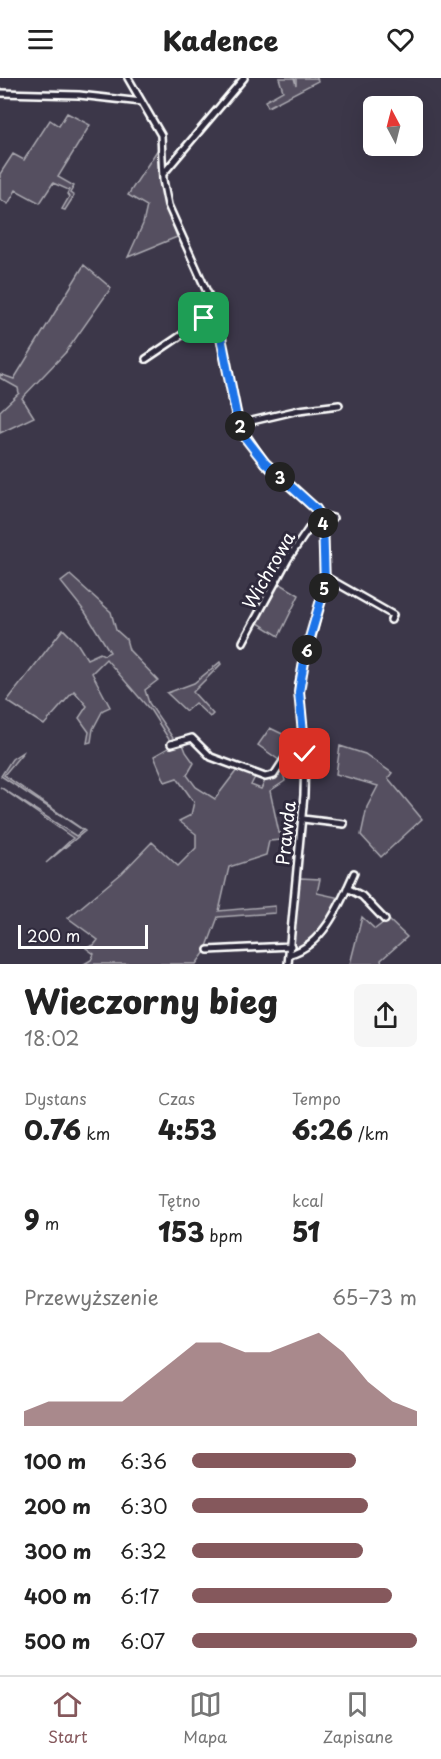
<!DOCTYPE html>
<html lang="pl">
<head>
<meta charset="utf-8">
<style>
	body { margin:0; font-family:"Playpen Sans",sans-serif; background:#f6f6f6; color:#222; height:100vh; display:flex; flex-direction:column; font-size:22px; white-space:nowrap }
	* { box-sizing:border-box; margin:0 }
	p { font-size:20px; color:#767676 }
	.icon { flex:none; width:33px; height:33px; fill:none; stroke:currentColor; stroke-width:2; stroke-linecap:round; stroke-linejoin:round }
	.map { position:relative; height:886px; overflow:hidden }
	.details { display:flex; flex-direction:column; background:#fff; flex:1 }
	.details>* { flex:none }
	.needle { width:39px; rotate:353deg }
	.tools { position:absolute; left:363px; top:18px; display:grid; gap:12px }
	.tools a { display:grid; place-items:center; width:60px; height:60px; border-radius:9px; background:#fff; box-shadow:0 6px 24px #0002; font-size:30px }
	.scale { position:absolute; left:18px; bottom:15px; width:130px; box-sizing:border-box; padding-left:6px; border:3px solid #fff; border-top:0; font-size:16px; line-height:21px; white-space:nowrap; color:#fff; -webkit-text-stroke:4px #2f2a3d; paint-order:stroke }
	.pin { position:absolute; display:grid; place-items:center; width:51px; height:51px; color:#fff; margin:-26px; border-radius:12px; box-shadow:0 3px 9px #0006 }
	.km { position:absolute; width:30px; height:30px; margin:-15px; border-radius:50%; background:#222; color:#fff; font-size:16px; line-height:30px; text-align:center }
	.round { display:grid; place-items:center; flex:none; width:63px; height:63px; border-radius:9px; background:#f6f6f6 }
	.headline { display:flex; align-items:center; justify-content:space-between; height:102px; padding:0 24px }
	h1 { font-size:33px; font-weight:800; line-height:45px }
	.stats { display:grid; grid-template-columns:repeat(3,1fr); gap:9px; height:102px; padding:6px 24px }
	.stats div { display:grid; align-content:center }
	.stats b { font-size:26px; font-weight:800 }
	.stats small { font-size:16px; font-weight:400 }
	.stats p { font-size:16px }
	.chart { height:168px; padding:12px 24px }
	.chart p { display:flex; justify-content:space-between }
	.chart svg { width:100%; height:108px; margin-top:6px; fill:#85585c; opacity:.7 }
	ul { padding:0 24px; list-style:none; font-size:20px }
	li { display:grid; grid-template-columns:96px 72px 1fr; align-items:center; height:45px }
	li i { height:15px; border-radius:8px; background:#85585c }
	header { display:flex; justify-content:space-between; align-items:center; height:78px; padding:0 24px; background:#fff; font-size:27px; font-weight:800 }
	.menu { display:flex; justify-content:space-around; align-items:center; height:84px; border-top:2px solid #e0e0e0; background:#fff; font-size:16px; color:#767676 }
	.menu a { display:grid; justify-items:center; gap:3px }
	.menu .on { color:#85585c }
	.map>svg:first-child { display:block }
	.green { fill:#555060; stroke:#aaa8b0; stroke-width:1.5 }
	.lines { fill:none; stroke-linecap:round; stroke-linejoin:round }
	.minor-casing { stroke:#fff; stroke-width:10 }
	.minor { stroke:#2f2a3d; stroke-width:5 }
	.route-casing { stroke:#fff; stroke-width:12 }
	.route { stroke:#1a73e8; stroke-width:8 }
	.labels { text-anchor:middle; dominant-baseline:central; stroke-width:6; stroke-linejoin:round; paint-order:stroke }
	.street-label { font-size:18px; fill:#fff; stroke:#2f2a3d }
</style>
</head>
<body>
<header><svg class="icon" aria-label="menu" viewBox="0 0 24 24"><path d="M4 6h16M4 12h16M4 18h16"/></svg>Kadence<svg class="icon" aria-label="heart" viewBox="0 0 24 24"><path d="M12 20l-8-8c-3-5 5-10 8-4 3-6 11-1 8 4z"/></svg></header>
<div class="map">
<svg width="441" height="886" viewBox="0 0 441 886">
	<rect width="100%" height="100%" fill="#3c3749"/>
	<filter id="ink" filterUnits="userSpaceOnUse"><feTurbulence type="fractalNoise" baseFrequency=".0167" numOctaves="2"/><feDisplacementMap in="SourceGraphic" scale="12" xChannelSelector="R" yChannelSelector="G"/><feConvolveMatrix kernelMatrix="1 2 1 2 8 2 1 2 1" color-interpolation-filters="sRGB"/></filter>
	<g filter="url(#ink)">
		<!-- green -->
		<path class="green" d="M279,0H294L296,7V0H317L318,3L268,29L265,23L283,13Z
			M67,35L90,47L58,99L74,108L70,115L74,118L65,132L62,131L69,119L67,116L69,112L53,105L40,125L16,112L8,126L0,121V96L13,76L24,82L50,42L59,48Z
			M158,71L163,120L177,159L128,179L143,146L147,128L128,117Z
			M84,187L111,210L66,274L22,320L34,339L0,355V333L19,315L18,310L0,300V296L14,301Z
			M70,497L111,534L116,552L126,561L129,572L158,602L145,612L149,625L175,663H170L151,633L106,581L92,595L110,629L103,632L93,651L91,664L87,665L89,654L79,640L87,628L74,613L44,647L7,623L63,551L77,565L87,581L100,575L104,577L110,574L85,534L61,504Z
			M279,505L299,517L279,558L258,545Z
			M220,584L221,586L193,614L213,636L210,639L195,625L186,633L167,615L194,605Z
			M270,650L293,661L279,682L258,667Z
			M183,666L186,674L194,685L187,697L196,709L215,721L237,692L255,699L251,707L261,711L266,701L282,688L285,703L270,713L279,755H299L297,768L282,762L269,763L266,777L229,789L219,833L275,828V835L218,839L205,874L196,886H84L91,882L94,876L86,870L94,867L98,862L68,840L122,795L152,764L178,788L196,770V756L179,743L191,737L194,724L177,700L165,704L154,678L170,669Z
			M340,668L365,676L392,695L388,700L422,741L381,779L361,757L367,729L378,708L336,696Z
			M24,673L4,697L85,753L46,785L73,760L0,709L76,758L83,752L1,698L12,681Z
			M300,800L320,801L317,815L340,820L319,855L298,871H293Z
			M362,839L375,851L388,841L407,859L381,882L382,886H350Z"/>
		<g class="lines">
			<defs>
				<path id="minor" d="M128,0L161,57L163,102L168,127L216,234L239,346L265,385L316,431L323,442L325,508L299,606L305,676L304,717L288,886
					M0,15L79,17L142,24
					M163,96L244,0
					M146,281L216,234
					M239,346L299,332L339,327
					M321,437L333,440
					M326,499L393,537L391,542
					M243,564L288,481L316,440L321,437
					M171,666L192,660L211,679L265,699L274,697L297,662L304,660
					M303,741L344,746
					M347,810L362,818L385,842
					M208,872L291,868
					M290,876C324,867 341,824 354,795"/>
			</defs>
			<!-- minor casing -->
			<use href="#minor" class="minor-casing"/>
			<!-- minor -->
			<use href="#minor" class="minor"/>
		</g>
	</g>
	<g class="lines" filter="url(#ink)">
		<defs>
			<path id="route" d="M204,240L216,234L237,340L244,358L265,385L316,431L323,442L325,508L305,577L299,614L305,676"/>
		</defs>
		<!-- route casing -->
		<use href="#route" class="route-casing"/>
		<!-- route -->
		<use href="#route" class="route"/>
	</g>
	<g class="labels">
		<!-- street labels -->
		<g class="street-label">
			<text transform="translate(268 492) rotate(-60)">Wichrowa</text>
			<text transform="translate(285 755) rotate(-84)">Prawda</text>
		</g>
	</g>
</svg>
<div class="tools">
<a><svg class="needle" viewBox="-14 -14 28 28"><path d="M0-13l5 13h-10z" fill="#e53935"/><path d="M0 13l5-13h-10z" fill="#767676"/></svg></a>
</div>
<div class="scale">200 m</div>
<div class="pin" style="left:204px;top:240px;background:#1e9e55"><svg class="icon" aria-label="arrive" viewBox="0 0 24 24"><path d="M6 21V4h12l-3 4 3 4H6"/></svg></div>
<div class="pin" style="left:305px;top:676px;background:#d93025"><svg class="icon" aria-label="check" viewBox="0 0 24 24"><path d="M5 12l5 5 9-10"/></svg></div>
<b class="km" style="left:240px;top:348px">2</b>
<b class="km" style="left:280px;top:399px">3</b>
<b class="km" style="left:323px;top:445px">4</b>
<b class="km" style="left:324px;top:510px">5</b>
<b class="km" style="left:307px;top:572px">6</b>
</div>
<section class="details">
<div class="headline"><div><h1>Wieczorny bieg</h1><p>18:02</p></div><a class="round"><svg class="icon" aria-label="share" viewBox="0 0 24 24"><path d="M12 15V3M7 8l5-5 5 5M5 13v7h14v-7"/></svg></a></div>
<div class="stats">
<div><p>Dystans</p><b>0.76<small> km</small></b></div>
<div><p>Czas</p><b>4:53</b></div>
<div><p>Tempo</p><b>6:26<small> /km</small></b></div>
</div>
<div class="stats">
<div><b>9<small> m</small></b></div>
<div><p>Tętno</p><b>153<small> bpm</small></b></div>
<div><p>kcal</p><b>51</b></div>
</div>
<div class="chart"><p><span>Przewyższenie</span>65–73 m</p>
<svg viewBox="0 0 160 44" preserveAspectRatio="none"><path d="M0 44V38L10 34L20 34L30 34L40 34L50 26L60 18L70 10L80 10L90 14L100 14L110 10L120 6L130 14L140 26L150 34L160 38V44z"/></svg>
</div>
<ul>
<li><b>100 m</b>6:36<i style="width:73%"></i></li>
<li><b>200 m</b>6:30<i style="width:78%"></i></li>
<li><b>300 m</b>6:32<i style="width:76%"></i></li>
<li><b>400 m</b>6:17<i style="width:89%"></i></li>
<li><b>500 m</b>6:07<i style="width:100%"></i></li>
</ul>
</section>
<nav class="menu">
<a class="on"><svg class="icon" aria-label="home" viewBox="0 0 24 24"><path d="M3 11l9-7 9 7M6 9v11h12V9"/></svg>Start</a>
<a><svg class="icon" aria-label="map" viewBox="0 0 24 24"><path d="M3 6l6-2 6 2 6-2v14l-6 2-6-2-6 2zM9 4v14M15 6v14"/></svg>Mapa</a>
<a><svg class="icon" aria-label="saved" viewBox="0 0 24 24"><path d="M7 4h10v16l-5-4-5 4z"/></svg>Zapisane</a>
</nav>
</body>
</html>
